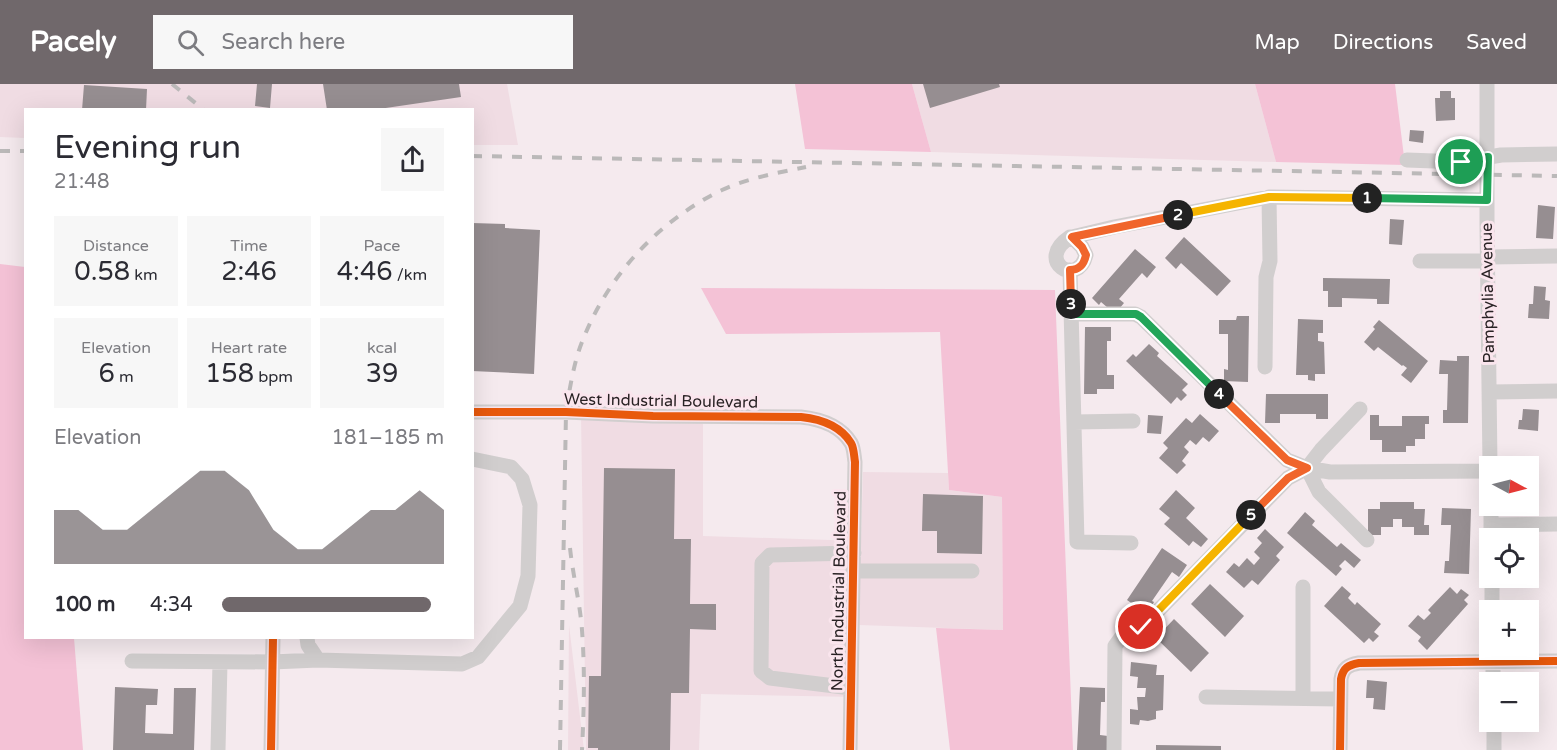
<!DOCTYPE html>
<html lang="en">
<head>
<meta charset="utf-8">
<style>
	body { margin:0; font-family:"Varela Round",sans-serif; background:#f7f7f7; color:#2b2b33; height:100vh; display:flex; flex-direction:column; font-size:22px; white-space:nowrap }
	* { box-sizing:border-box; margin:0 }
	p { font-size:20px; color:#7c7c81 }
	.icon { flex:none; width:33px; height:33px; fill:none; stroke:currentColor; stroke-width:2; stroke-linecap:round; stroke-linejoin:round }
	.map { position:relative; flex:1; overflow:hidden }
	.side { position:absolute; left:24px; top:24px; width:450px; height:531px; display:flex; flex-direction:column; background:#fff; border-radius:0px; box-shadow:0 6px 24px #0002 }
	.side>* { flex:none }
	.needle { width:39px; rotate:97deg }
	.buttons { position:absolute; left:1479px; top:372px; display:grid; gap:12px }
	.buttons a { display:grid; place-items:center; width:60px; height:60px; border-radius:0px; background:#fff; box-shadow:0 6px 24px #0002; font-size:30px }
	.pin { position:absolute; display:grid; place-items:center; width:51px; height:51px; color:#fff; margin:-26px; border:3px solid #fff; border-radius:50%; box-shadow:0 2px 6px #0007 }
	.km { position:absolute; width:30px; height:30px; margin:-15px; border-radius:50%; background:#222; color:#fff; font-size:16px; line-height:30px; text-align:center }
	.round { display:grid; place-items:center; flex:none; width:63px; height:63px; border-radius:0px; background:#f7f7f7 }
	.summary { display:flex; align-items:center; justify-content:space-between; height:102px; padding:0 30px }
	h1 { font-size:33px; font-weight:600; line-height:45px }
	.metrics { display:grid; grid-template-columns:repeat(3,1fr); gap:9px; height:102px; padding:6px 30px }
	.metrics div { display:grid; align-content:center; border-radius:0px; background:#f7f7f7; text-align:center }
	.metrics b { font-size:26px; font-weight:600 }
	.metrics small { font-size:16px; font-weight:400 }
	.metrics p { font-size:16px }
	.chart { height:168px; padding:12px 30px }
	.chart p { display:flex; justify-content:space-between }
	.chart svg { width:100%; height:108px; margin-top:6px; fill:#70686b; opacity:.7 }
	ul { padding:0 30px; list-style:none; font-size:20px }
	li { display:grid; grid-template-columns:96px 72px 1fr; align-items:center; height:45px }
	li i { height:15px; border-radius:8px; background:#70686b }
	header { display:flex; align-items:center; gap:36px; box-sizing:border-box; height:84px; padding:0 30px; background:#70686b; color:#fff }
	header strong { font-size:28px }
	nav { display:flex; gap:33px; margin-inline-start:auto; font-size:21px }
	.search { width:420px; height:54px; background:#f7f7f7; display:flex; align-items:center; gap:15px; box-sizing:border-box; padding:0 21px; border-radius:0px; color:#7c7c81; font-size:22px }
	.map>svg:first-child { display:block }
	.built { fill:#f0dce3 }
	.green { fill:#f4c2d6 }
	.building { fill:#968e91 }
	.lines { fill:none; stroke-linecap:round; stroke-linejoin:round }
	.minor { stroke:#d1cece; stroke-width:15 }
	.rail { stroke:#bbb9b9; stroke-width:4; stroke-dasharray:10 10; stroke-linecap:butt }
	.cycleway-casing { stroke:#fae5ed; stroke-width:11 }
	.cycleway { stroke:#e8590c; stroke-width:8 }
	.split-1-casing { stroke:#fff; stroke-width:12 }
	.split-2-casing { stroke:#fff; stroke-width:12 }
	.split-3-casing { stroke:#fff; stroke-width:12 }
	.split-4-casing { stroke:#fff; stroke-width:12 }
	.split-5-casing { stroke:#fff; stroke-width:12 }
	.split-6-casing { stroke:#fff; stroke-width:12 }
	.split-1 { stroke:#22a559; stroke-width:8 }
	.split-2 { stroke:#f5b400; stroke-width:8 }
	.split-3 { stroke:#f0652b; stroke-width:8 }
	.split-4 { stroke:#22a559; stroke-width:8 }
	.split-5 { stroke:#f0652b; stroke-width:8 }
	.split-6 { stroke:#f5b400; stroke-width:8 }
	.labels { text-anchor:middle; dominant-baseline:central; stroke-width:6; stroke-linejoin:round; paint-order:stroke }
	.street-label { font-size:16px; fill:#292224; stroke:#fae5ed }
</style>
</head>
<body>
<header>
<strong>Pacely</strong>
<div class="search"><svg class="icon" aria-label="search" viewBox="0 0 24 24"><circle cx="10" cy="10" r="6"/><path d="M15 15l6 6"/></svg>Search here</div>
<nav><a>Map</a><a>Directions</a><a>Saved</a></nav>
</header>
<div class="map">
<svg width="1557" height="666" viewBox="0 0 1557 666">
	<rect width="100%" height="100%" fill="#f5eaee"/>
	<!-- built -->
	<path class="built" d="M0,0H507L518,61H473L472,26H26L25,54L0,53Z
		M912,0H1255L1276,78L931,68Z
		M581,330L703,332V452L861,457L863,388L948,389L949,406L1002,413L1003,546L859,541L856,613L701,610L699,666H586Z
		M569,541L584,666H568Z"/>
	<!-- green -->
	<path class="green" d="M795,0H912L931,68L805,65Z
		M1255,0H1395L1405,81L1276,78Z
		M0,180L25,183L26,554H74L83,666H0Z
		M701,204L1055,206L1073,666H950L936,544L1003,546L1002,413L949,406L940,248L726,250Z"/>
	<!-- building -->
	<path class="building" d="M257,0H272L270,24L255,22Z
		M323,0H459L461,13L372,26H327Z
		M923,0H999L1000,3L930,24Z
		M84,1L147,5L146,26H82Z
		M1440,7H1451V14H1455V36L1436,37L1435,14H1440Z
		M1410,46L1424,47L1423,59L1409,57Z
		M1538,121L1555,123L1553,155L1536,154Z
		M1390,135L1404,136L1402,161L1389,160Z
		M472,139L505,140V144L540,146L534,290L472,287Z
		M1184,153L1231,197L1217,212L1181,179L1176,185L1165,174Z
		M1135,165L1156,183L1147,194L1142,189L1119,215L1124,219L1115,230L1101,218L1099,221L1092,214Z
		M1323,194L1390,195L1389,220H1377V215L1342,214V223H1328V207H1323Z
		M1534,202L1546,203L1545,216L1550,217L1549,235L1528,234L1529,220H1533Z
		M1237,232H1249L1248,298L1224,297V285L1228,286V250H1219V236H1236Z
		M1298,235L1323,236V249H1318V257L1324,258L1325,290H1315V297L1308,296V291H1296Z
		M1379,236L1428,277L1411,299L1401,291L1407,284L1403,281L1402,282L1378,263L1374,267L1364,258L1375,245L1373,243Z
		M1085,243H1111V257H1107V291H1114V305H1097V310H1084Z
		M1149,260L1159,269L1157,272L1188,300L1182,306L1187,311L1181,317L1177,313L1171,320L1126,277L1133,270L1136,273Z
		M1457,272H1469L1468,339H1443V326H1447L1448,290H1439L1440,276L1457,277Z
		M1266,310H1328V335H1316V330H1280V339H1265Z
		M1523,325L1539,326L1538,347L1518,345L1519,336H1522Z
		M1200,330L1219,347L1209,358L1203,353L1196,361L1190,356L1184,363L1189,368L1182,377L1186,381L1177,390L1159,374L1168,364L1163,359L1186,334L1192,339Z
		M1148,331L1163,332L1161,350L1147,349Z
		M1370,331H1379V342H1402V332H1429V340H1425V355H1415V362H1406V368H1382V356H1370Z
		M604,384L675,385L674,455H691L690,520H716V546L690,545L689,609H671L670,666H598V664H588L589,592H601Z
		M1176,406L1195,424L1186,434L1208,455L1201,463L1193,457L1189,462L1164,440L1170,434L1159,425Z
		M923,410L983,412L982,470L937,469V447H922Z
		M1380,418H1414V425H1425L1424,441H1429V451H1414V443H1402V435H1393V443H1381V451H1368V425H1380Z
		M1442,424L1471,425L1469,490L1444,489L1445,477H1449L1451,441H1441Z
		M1305,428L1315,437L1312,441L1337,463L1341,459L1361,476L1354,484L1345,476L1339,482L1342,485L1336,492L1287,449Z
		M1265,445L1284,463L1276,472L1280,476L1258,501L1252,496L1244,504L1226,488L1234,479L1239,483L1247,474L1254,481L1260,474L1254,468L1262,459L1257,454Z
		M1162,464L1187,481L1179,493L1172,488L1152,517L1154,518L1147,530L1127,516Z
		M1210,500L1244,532L1225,553L1191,520Z
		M1342,502L1351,510L1348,514L1355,521L1357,518L1381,540L1374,548L1379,552L1373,558L1369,554L1364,559L1324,522Z
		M1450,503L1457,510L1461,505L1469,511L1464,516L1468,520L1427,566L1418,557L1421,553L1408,542L1418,531L1424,536L1431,529L1428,526Z
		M1174,535L1209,569L1191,588L1156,554Z
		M1131,578L1157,581L1156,591H1164L1163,626L1156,627V635L1148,637L1140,636L1139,641L1130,640V625L1138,626L1137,613H1145L1146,604H1137L1138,593L1130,592Z
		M1367,596L1387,598L1385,626L1373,625L1374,614H1366Z
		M115,603L158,605L157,621H146L145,649L173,650L174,604H196L194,666H113Z
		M1080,603L1105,604V618H1101L1100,651L1108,652L1107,666H1077Z
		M1156,661L1221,662V666H1156Z"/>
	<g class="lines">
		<!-- minor -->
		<path class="minor" d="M1487,0V140L1490,382
			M1407,76L1461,78L1501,71L1557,70
			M1070,153H1072L1082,163L1086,171C1078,204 1034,177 1070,153Z
			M1072,153L1114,143L1269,113L1487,116
			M1488,173L1557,172
			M1420,177H1488
			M1070,186L1077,458L1131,459
			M1071,230H1135L1141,233L1287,376L1307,384L1330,388L1490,387
			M1265,283L1266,193L1270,177L1269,113
			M1490,308L1557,307
			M472,328H566L653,332L801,333C820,335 840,341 851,359C854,364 854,372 855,378L850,666
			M1074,338L1133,337
			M1307,384L1319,408L1367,456
			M1491,422V454
			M1491,441L1557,440
			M853,487H972
			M1492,494V526
			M307,554L308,561L318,576L462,580L478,573L520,522L528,492L530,421L522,395L511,383L472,375
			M1493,566V598
			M132,577L272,578L318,576
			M851,604L770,594L761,587L762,479L770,471L854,469
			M1206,613L1340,615
			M1303,614V503
			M1494,638V666
			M218,666L220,578
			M271,666L273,554
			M1114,666L1115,562L1126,547L1141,543L1147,538L1288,394L1307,384L1321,366L1360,325
			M1340,666L1341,595C1343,584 1348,581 1359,579L1557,577"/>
		<!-- rail -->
		<path class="rail" d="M172,0L204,26
			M0,67H26
			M472,72L1557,92
			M570,464C573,492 580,519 582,546C585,586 584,626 582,666
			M560,666L566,328C570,303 574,276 584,253C610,189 660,136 722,106C748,94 777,89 806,83"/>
		<defs>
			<path id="cycleway" d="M1072,153L1114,143L1269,113L1487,116
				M472,328H566L653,332L801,333C820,335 840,341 851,359C854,364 854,372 855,378L850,666
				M271,666L273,554
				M1340,666L1341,595C1343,584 1348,581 1359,579L1557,577"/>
		</defs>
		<!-- cycleway casing -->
		<use href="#cycleway" class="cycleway-casing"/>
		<!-- cycleway -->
		<use href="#cycleway" class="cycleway"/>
	</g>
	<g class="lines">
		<defs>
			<path id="split-1" d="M1367,114L1487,116L1488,73L1461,78"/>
			<path id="split-2" d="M1178,131L1269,113L1367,114"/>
			<path id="split-3" d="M1071,220L1070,186C1080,186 1084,180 1086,171L1082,163L1072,153L1178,131"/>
			<path id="split-4" d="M1071,220V230H1136L1141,233L1219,310"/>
			<path id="split-5" d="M1219,310L1287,376L1307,384L1288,394L1251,431"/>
			<path id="split-6" d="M1141,543L1147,538L1251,431"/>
		</defs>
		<!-- split-1 casing -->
		<use href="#split-1" class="split-1-casing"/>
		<!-- split-2 casing -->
		<use href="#split-2" class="split-2-casing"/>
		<!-- split-3 casing -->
		<use href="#split-3" class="split-3-casing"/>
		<!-- split-4 casing -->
		<use href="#split-4" class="split-4-casing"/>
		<!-- split-5 casing -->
		<use href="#split-5" class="split-5-casing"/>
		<!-- split-6 casing -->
		<use href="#split-6" class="split-6-casing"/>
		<!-- split-1 -->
		<use href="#split-1" class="split-1"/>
		<!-- split-2 -->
		<use href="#split-2" class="split-2"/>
		<!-- split-3 -->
		<use href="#split-3" class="split-3"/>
		<!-- split-4 -->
		<use href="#split-4" class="split-4"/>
		<!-- split-5 -->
		<use href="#split-5" class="split-5"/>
		<!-- split-6 -->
		<use href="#split-6" class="split-6"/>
	</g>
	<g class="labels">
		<!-- street labels -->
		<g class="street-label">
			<text transform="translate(1488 209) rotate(-91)">Pamphylia Avenue</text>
			<text transform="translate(661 317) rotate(1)">West Industrial Boulevard</text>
			<text transform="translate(839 507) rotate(-89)">North Industrial Boulevard</text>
		</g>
	</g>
</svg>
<div class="buttons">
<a><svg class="needle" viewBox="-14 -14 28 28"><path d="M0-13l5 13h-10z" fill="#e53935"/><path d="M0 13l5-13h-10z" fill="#7c7c81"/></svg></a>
<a><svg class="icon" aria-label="locate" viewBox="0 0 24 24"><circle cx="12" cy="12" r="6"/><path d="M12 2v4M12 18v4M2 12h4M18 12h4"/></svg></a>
<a>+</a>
<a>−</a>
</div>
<div class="pin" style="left:1461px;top:78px;background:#1e9e55"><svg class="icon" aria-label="arrive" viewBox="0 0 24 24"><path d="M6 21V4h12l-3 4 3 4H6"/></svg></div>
<div class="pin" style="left:1141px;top:543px;background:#d93025"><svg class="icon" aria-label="check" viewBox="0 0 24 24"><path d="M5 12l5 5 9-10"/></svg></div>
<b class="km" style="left:1367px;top:114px">1</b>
<b class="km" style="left:1178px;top:131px">2</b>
<b class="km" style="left:1071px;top:220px">3</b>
<b class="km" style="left:1219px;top:310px">4</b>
<b class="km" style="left:1251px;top:431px">5</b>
<section class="side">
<div class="summary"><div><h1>Evening run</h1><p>21:48</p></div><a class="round"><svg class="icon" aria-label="share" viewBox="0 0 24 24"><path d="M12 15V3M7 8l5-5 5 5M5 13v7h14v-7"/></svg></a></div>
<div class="metrics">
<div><p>Distance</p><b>0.58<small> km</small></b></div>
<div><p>Time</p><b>2:46</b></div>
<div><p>Pace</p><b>4:46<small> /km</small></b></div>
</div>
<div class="metrics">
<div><p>Elevation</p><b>6<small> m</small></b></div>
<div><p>Heart rate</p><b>158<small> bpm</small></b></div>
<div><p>kcal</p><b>39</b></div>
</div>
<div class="chart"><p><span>Elevation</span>181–185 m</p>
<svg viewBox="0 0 160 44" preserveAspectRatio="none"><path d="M0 44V22L10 22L20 30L30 30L40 22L50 14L60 6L70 6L80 14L90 30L100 38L110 38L120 30L130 22L140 22L150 14L160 22V44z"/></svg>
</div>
<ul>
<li><b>100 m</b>4:34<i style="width:94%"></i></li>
</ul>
</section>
</div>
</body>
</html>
